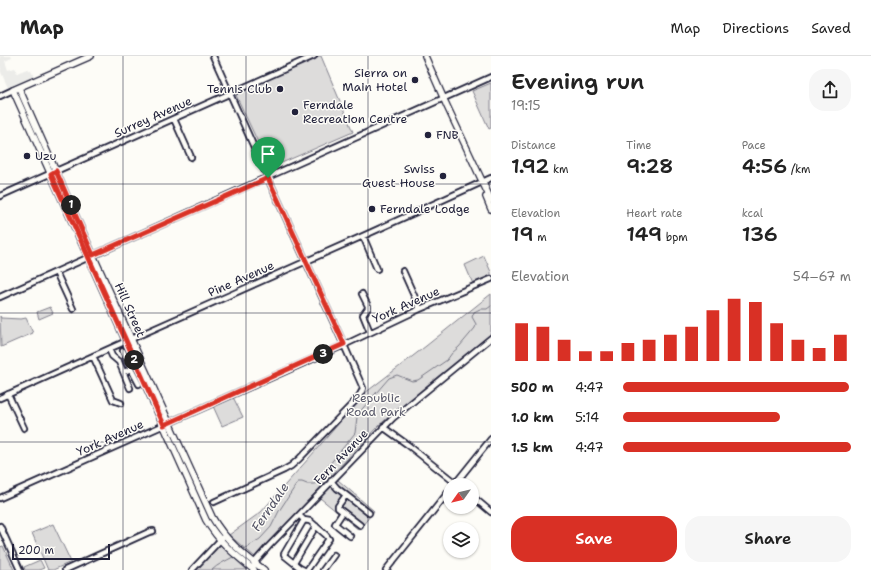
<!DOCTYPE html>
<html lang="en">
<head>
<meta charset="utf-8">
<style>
	body { margin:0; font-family:"Shantell Sans",sans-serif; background:#f6f6f6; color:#222; height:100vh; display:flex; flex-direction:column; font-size:15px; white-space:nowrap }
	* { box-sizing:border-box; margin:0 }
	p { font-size:13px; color:#767676 }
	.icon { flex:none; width:22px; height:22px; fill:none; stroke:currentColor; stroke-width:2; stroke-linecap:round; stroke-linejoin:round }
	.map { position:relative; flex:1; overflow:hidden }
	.details { display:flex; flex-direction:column; background:#fff; width:380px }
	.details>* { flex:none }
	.needle { width:26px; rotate:236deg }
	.tools { position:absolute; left:443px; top:422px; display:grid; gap:8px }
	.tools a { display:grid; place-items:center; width:36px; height:36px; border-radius:50%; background:#fff; box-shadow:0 1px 3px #0004; font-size:20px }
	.scale { position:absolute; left:12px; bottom:10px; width:98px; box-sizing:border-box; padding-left:4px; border:2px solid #22223b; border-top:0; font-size:11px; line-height:14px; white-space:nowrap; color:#22223b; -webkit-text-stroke:3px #fdfcf7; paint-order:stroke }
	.pin { position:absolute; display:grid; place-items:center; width:34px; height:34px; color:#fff; margin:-41px -17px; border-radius:50% 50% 50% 0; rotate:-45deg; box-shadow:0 0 4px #0007 }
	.pin .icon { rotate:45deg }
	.km { position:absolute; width:20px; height:20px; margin:-10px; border-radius:50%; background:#222; color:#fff; font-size:11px; line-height:20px; text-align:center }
	.round { display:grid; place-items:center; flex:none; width:42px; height:42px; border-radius:16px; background:#f6f6f6 }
	.headline { display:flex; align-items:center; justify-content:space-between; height:68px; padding:0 20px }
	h1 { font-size:22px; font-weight:600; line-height:30px }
	.figures { display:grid; grid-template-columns:repeat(3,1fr); gap:6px; height:68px; padding:4px 20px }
	.figures div { display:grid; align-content:center }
	.figures b { font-size:20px; font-weight:600 }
	.figures small { font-size:11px; font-weight:400 }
	.figures p { font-size:11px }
	.chart { height:112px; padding:8px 20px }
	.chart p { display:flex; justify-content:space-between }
	.chart svg { width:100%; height:72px; margin-top:4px; stroke:#d93025; stroke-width:6 }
	.cta { display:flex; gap:8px; margin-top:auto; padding:8px 20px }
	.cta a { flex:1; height:46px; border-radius:16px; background:#d93025; color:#fff; font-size:16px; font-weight:600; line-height:46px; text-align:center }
	.cta a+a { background:#f6f6f6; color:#222 }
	ul { padding:0 20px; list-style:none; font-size:13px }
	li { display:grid; grid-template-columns:64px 48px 1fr; align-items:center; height:30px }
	li i { height:10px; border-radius:5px; background:#d93025 }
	header { display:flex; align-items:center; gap:24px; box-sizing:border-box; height:56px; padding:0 20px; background:#fff; border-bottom:1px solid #e0e0e0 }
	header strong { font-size:19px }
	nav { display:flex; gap:22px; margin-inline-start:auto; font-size:14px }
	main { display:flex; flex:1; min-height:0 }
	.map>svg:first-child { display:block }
	.built { fill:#ecece9 }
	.green { fill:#dddcdb; stroke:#807f8b }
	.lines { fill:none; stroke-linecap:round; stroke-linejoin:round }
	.stream { stroke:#787885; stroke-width:1 }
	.minor-casing { stroke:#22223b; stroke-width:8 }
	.major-casing { stroke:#22223b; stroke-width:8 }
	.minor { stroke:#fdfcf7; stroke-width:4.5 }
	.major { stroke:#fdfcf7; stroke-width:5.5 }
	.route-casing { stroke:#fff; stroke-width:8 }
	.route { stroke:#d93025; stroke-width:5 }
	.grid { fill:none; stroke:#22223b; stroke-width:1; stroke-opacity:0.55 }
	.poi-dot { fill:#22223b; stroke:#fdfcf7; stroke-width:1.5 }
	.labels { text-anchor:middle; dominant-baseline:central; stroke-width:3; stroke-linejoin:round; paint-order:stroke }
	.poi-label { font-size:12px; fill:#22223b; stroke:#fdfcf7; text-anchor:start }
	.street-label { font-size:12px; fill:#22223b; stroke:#fdfcf7 }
	.park-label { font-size:12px; fill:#5a5a6b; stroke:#fdfcf7 }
	.water-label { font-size:13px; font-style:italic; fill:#545466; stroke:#fdfcf7 }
</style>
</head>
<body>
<header>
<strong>Map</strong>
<nav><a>Map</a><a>Directions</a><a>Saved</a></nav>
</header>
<main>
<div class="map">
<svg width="491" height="514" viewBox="0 0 491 514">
	<rect width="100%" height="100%" fill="#fdfcf7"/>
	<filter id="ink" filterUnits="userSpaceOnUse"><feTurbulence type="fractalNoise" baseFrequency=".025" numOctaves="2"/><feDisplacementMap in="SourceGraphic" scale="8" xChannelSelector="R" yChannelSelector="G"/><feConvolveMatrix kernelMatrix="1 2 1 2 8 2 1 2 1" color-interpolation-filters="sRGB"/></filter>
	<g filter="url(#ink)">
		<!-- built -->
		<path class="built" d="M0,0H11L12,2L5,5L8,14L15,12L17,17L27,13L31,15L35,22L9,34L0,14L1,13L0,10Z"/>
		<!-- green -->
		<path class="green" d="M317,0H321L353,76L270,112L235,37Z
			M491,27V72L489,73L472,35Z
			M484,200L491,216V220L473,228L465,209Z
			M491,238V278L436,322L378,370L255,501L229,479L261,456L309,402L365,337L426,290Z
			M50,251L53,257L39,263L37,256Z
			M0,260L1,262L21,263L26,262L33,277L1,291Z
			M233,341L243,361L222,370L213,350Z
			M338,424L374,455L359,474L320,442Z
			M53,468L71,506L53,514H48L32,477Z
			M219,488L247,514H195Z
			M3,490L14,514H0V491Z
			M40,504L44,512L39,514H25L24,511Z"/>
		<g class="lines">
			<!-- stream -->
			<path class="stream" d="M242,494L260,483L271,471L279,455L298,426H302L307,428H315L318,427L322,423L329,409L355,377L357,361L363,352L389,322L397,319L412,325L418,324L447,304L452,297L459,291L475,272L476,268L472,261L474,256L480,253H487L491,250
				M212,514C218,508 226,505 233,501"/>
			<defs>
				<path id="minor" d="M213,0L262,109L344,289L363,332L362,335L358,342L299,403L291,410L284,414L214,446
					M0,40L13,34
					M174,63L191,101
					M0,140L314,0
					M363,180L377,213
					M403,215L420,253
					M56,216L73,253
					M362,238L368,250V252L363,259L370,276
					M0,241L491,21
					M109,293L112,300L119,306L130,332
					M123,295L131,313L124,316
					M93,300L113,344L121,347
					M131,313L139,328
					M8,338L24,372
					M0,342L131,283L363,180L491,122
					M383,371L408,389L458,429
					M331,425L337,432L369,457
					M454,429L491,383
					M346,439L338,450V452L360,469
					M472,440L491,456
					M0,442L344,289L420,253L491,223
					M343,456L335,468L350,480
					M299,459L304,464L310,465L326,479L329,483L328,484L307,514
					M304,464L284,498L285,500L300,512L304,514
					M0,470L20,514
					M294,507L316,470
					M254,510V507L269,490L393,362L491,282
					M65,514L149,476L153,475
					M192,514L224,480
					M323,514L334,499
					M386,514L450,434"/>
				<path id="major" d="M91,0L13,34L206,464C219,486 234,498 254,514
					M425,0L446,48L491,144
					M19,32L93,199L212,461C225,484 243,498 264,514
					M486,141L491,153"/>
			</defs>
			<!-- minor casing -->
			<use href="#minor" class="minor-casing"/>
			<!-- major casing -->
			<use href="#major" class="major-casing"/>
			<!-- minor -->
			<use href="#minor" class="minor"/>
			<!-- major -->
			<use href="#major" class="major"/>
		</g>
	</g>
	<g class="lines" filter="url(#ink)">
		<defs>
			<path id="route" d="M56,115L93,199L268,122L344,288L164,369L51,118Z"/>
		</defs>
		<!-- route casing -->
		<use href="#route" class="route-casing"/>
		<!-- route -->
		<use href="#route" class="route"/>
	</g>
	<!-- grid -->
	<path class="grid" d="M123,0V514M246,0V514M368,0V514M0,128H491M0,257H491M0,386H491"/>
	<!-- markers -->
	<g class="poi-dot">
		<circle cx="415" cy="24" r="4"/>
		<circle cx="280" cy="33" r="4"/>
		<circle cx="295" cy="56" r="4"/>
		<circle cx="428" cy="79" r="4"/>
		<circle cx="27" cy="100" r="4"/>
		<circle cx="443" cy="120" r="4"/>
		<circle cx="372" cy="153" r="4"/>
	</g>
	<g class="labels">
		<!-- poi labels -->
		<g class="poi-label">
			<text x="407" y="17" text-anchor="end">Sierra on<tspan x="407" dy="14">Main Hotel</tspan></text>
			<text x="272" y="33" text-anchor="end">Tennis Club</text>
			<text x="303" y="49">Ferndale<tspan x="303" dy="14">Recreation Centre</tspan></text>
			<text x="436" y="79">FNB</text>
			<text x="35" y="100">Uzu</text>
			<text x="435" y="113" text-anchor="end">Swiss<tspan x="435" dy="14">Guest House</tspan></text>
			<text x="380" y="153">Ferndale Lodge</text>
		</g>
		<!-- street labels -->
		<g class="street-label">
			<text transform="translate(153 61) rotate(-24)">Surrey Avenue</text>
			<text transform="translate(241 223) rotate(-24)">Pine Avenue</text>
			<text transform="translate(406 249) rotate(-24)">York Avenue</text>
			<text transform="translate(130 254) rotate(66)">Hill Street</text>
			<text transform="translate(110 382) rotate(-24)">York Avenue</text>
			<text transform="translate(341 401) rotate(-46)">Fern Avenue</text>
		</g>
		<!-- park labels -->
		<g class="park-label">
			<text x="376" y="342">Republic<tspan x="376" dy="14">Road Park</tspan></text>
		</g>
		<!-- water labels -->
		<g class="water-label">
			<text transform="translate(270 451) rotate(-56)">Ferndale</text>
		</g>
	</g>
</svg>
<div class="tools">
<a><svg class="needle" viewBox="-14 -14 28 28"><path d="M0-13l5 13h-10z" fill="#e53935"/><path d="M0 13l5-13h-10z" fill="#767676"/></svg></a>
<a><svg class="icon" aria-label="layers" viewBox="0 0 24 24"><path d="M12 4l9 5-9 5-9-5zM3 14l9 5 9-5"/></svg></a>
</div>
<div class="scale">200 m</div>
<div class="pin" style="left:268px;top:122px;background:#1e9e55"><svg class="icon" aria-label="arrive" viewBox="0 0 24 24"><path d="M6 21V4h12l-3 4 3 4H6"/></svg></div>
<b class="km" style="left:71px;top:149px">1</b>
<b class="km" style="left:134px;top:304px">2</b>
<b class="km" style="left:323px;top:298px">3</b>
</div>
<section class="details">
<div class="headline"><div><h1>Evening run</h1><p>19:15</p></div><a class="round"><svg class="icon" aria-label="share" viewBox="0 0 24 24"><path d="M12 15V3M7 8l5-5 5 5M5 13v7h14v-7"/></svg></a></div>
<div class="figures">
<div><p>Distance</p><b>1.92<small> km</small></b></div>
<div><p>Time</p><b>9:28</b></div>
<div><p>Pace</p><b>4:56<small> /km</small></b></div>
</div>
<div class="figures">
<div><p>Elevation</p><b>19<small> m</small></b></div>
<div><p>Heart rate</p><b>149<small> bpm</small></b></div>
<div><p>kcal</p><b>136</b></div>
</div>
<div class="chart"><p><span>Elevation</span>54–67 m</p>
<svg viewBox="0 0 160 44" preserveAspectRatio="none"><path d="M5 44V21M15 44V23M25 44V31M35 44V38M45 44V38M55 44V33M65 44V31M75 44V28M85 44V23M95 44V13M105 44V6M115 44V8M125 44V21M135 44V31M145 44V36M155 44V28"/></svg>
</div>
<ul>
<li><b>500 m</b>4:47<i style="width:99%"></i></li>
<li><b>1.0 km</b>5:14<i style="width:69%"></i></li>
<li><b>1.5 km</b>4:47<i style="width:100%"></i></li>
</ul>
<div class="cta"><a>Save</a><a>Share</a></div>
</section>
</main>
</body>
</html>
